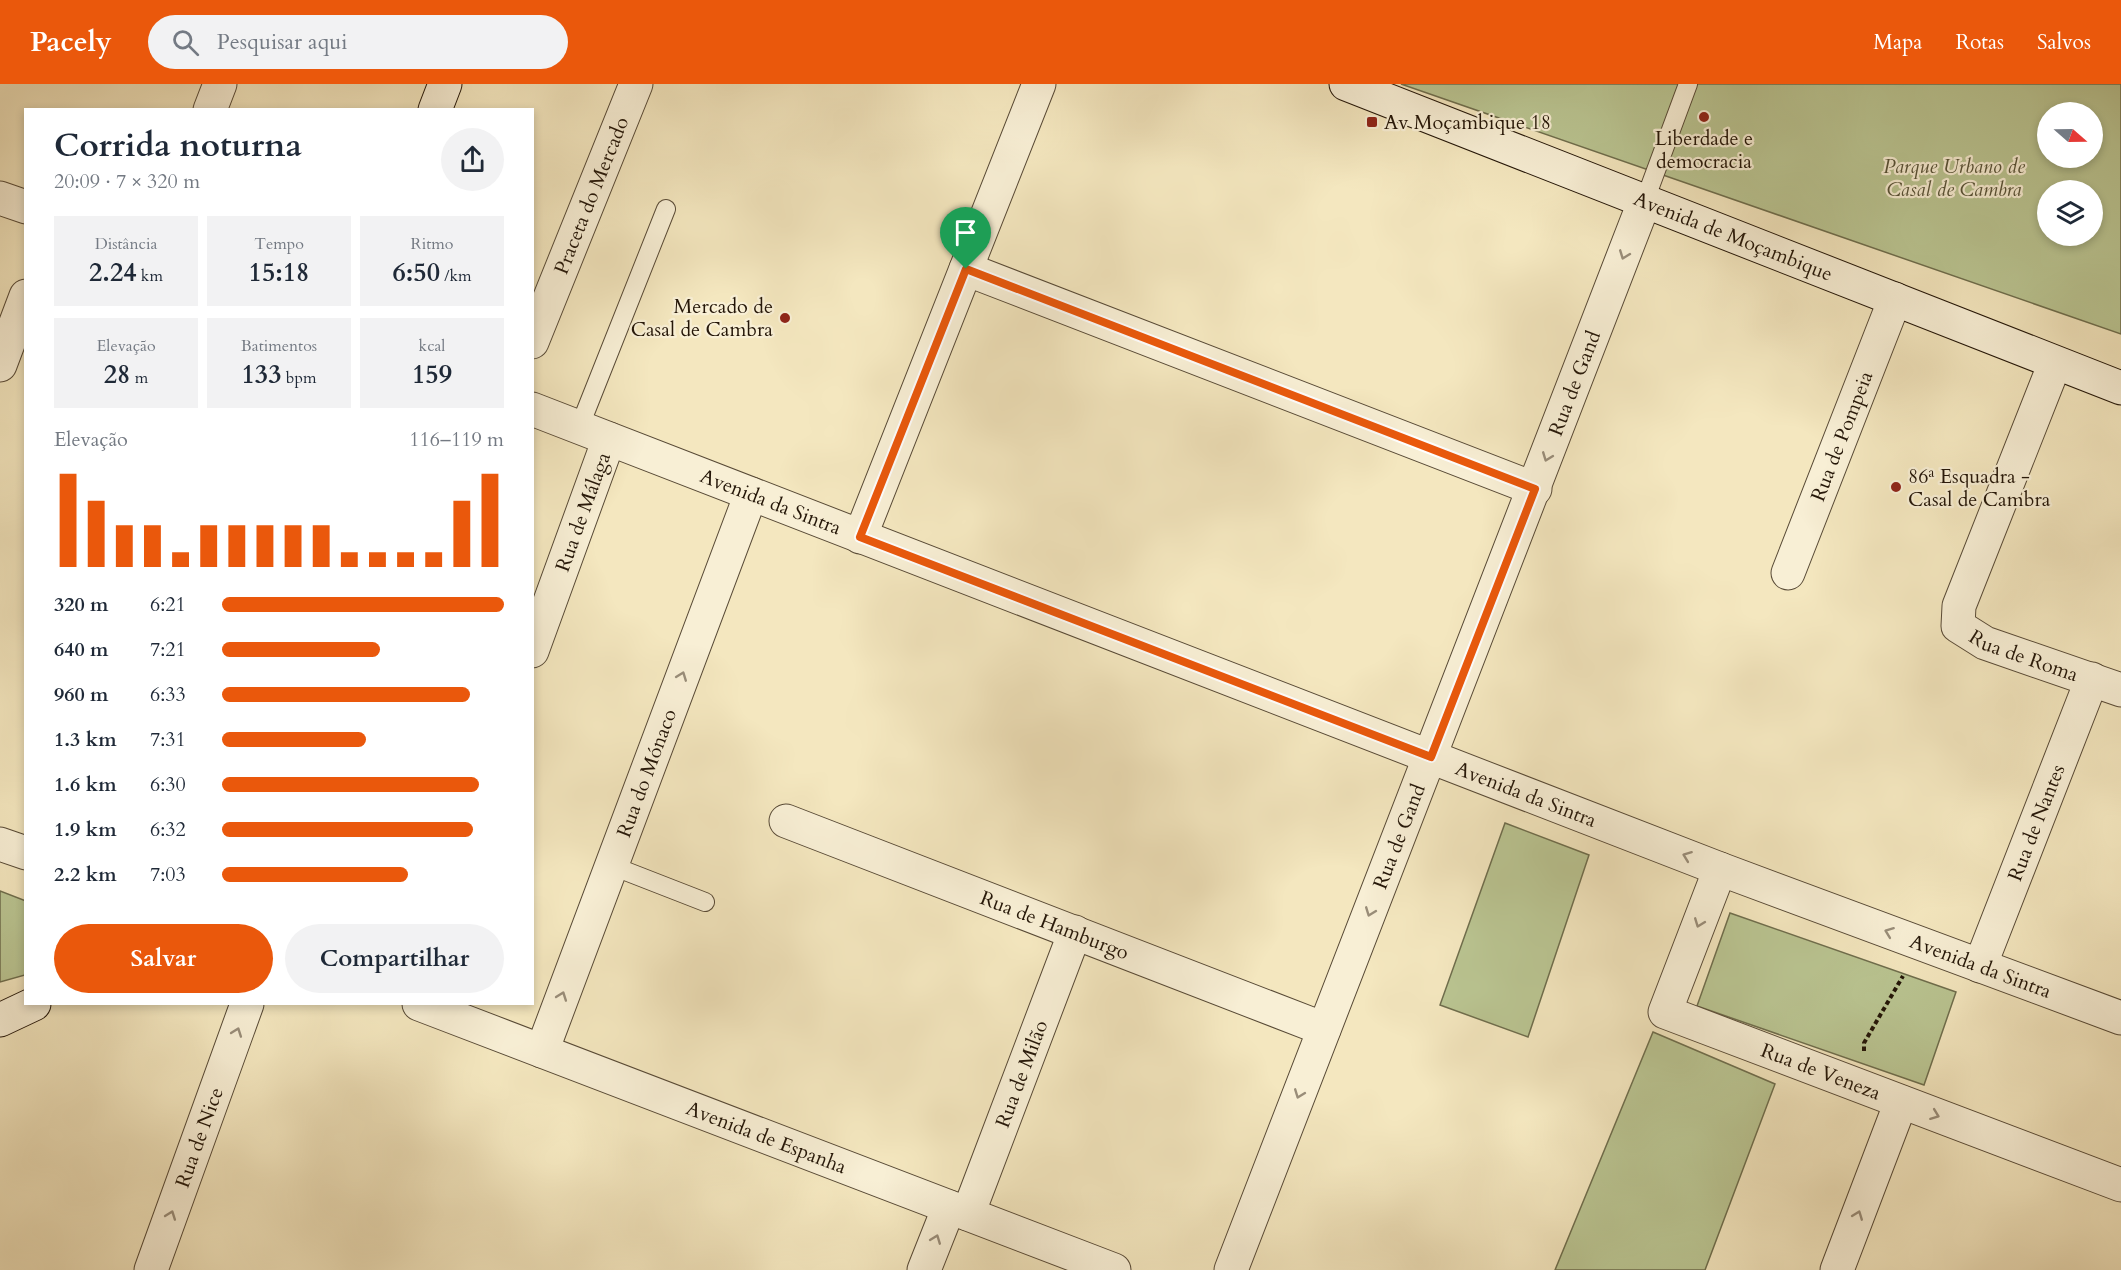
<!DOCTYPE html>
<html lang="pt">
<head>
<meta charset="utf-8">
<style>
	body { margin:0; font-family:Cardo,serif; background:#f2f2f3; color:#1f2937; height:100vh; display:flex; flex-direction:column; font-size:22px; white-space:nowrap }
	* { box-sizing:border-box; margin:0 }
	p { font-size:20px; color:#747a83 }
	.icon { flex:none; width:33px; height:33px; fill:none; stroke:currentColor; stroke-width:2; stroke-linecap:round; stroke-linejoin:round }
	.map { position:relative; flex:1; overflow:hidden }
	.side { position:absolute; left:24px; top:24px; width:510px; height:897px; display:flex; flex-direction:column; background:#fff; border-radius:0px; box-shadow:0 3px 9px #0003 }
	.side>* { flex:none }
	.needle { width:39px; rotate:110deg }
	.controls { position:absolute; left:2037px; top:18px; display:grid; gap:12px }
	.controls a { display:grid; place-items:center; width:66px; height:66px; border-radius:50%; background:#fff; box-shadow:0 3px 9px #0003; font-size:30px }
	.pin { position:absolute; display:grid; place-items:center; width:51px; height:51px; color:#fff; margin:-62px -26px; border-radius:50% 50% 50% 0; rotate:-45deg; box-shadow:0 0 6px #0007 }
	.pin .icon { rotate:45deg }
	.round { display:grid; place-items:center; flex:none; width:63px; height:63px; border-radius:32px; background:#f2f2f3 }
	.headline { display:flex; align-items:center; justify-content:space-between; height:102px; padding:0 30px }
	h1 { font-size:33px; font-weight:600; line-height:45px }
	.stats { display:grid; grid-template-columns:repeat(3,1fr); gap:9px; height:102px; padding:6px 30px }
	.stats div { display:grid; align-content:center; border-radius:0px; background:#f2f2f3; text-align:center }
	.stats b { font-size:26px; font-weight:600 }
	.stats small { font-size:16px; font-weight:400 }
	.stats p { font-size:16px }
	.chart { height:168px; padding:12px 30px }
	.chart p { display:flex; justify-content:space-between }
	.chart svg { width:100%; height:108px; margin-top:6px; stroke:#ea580c; stroke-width:6 }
	.action { display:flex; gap:12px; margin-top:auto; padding:12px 30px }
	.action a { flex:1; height:69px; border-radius:36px; background:#ea580c; color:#fff; font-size:24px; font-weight:600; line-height:69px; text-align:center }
	.action a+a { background:#f2f2f3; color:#1f2937 }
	ul { padding:0 30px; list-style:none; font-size:20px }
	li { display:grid; grid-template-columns:96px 72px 1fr; align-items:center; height:45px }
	li i { height:15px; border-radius:8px; background:#ea580c }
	header { display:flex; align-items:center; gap:36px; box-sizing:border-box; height:84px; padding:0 30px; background:#ea580c; color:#fff }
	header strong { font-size:28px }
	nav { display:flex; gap:33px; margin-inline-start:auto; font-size:21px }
	.search { width:420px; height:54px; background:#f2f2f3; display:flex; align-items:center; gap:15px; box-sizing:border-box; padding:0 21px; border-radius:33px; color:#747a83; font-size:22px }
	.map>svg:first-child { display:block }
	.green { fill:#bac592; stroke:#6f6e4d; stroke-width:1.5; fill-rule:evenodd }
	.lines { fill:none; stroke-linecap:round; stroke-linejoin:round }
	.lane-casing { stroke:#584a36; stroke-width:20 }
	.street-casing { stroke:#584a36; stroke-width:35 }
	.secondary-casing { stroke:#241608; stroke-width:35 }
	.path { stroke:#241608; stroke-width:4; stroke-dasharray:4.5 3; stroke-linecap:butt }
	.lane { stroke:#f8efd5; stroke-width:18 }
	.street { stroke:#f8efd5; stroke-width:33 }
	.secondary { stroke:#f8efd5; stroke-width:33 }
	.oneway { stroke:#998d79 }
	.route-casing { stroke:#fff; stroke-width:12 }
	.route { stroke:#ea580c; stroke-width:8 }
	.poi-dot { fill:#8f2418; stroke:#f8efd5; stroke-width:2 }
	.labels { text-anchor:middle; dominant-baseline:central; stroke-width:4.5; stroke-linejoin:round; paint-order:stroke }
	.poi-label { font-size:20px; fill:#241608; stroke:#f8efd5; text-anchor:start }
	.park-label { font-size:20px; font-style:italic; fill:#585338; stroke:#f8efd5 }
	.street-label { font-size:20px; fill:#241608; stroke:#f8efd5 }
</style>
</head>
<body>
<header>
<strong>Pacely</strong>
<div class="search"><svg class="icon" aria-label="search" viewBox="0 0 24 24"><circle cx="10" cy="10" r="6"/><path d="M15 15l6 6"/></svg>Pesquisar aqui</div>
<nav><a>Mapa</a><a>Rotas</a><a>Salvos</a></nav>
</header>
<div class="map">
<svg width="2121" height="1186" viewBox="0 0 2121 1186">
	<rect width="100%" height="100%" fill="#f4e7bf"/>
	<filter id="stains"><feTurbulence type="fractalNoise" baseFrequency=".00333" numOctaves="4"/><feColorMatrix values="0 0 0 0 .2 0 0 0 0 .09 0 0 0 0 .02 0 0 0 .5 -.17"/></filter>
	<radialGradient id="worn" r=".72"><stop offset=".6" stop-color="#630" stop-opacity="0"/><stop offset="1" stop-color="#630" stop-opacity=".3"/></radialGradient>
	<!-- green -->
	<path class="green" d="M1401,0H2121V250ZM2048,28H2092V74H2048ZM2048,106H2092V152H2048Z
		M1505,739L1589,771L1528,953L1440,921Z
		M0,807L26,817L25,891L0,898Z
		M1730,829L1956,908L1924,1001L1697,922Z
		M1653,948L1775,1000L1705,1186H1555Z"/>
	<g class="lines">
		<defs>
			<path id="lane" d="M1645,116L1688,0
				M579,344L666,125
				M610,781L705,818"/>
			<g id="street">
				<path d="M210,26L220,0"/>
				<path d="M0,114L26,123"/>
				<path d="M966,185L1535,405"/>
				<path id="s1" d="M532,258L636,0"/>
				<path id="s2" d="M2055,279L1959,522L1958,542L1985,559L2121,606"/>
				<path d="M0,281L26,212"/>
				<path id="s3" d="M532,325L1720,785L2121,934"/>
				<path d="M860,453L1039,0"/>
				<path id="s4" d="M1788,489L1895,215"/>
				<path id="s5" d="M532,567L609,355"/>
				<path id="s6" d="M786,737L1324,945"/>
				<path d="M0,760L26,769"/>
				<path id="s7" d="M1720,785L1665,928L2121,1101"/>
				<path id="s8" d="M1980,882L2092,595"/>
				<path id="s9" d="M419,920L1114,1186"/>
				<path id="s10" d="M542,967L751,410"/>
				<path id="s11" d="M968,1130L1075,848"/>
				<path id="s12" d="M151,1186L247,920"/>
				<path d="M924,1186L949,1123"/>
				<path id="s13" d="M1231,1186L1645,116"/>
				<path d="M1837,1186L1901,1018"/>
			</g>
			<g id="secondary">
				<path id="s14" d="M1346,0L2121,304"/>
				<path d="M435,26L445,0"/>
				<path d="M0,936L34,920"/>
			</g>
		</defs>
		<!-- lane casing -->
		<use href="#lane" class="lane-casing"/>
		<!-- street casing -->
		<use href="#street" class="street-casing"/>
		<!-- secondary casing -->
		<use href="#secondary" class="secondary-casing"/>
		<!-- path -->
		<path class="path" d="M1864,967V959L1903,892"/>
		<!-- lane -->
		<use href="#lane" class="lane"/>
		<!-- street -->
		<use href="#street" class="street"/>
		<!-- secondary -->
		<use href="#secondary" class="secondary"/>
	</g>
	<!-- one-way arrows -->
	<defs><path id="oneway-chevron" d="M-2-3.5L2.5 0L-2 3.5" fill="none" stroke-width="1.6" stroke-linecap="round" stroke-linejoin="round" transform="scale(1.5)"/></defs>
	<g class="oneway">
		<use href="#oneway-chevron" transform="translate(1624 171) rotate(111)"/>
		<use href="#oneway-chevron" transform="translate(1547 373) rotate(111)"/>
		<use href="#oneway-chevron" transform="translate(682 592) rotate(-69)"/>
		<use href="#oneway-chevron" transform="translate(1687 772) rotate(-159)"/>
		<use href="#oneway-chevron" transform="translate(1370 828) rotate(111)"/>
		<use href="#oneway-chevron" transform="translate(1699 839) rotate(111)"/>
		<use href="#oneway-chevron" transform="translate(1889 848) rotate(-159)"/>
		<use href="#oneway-chevron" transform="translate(562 912) rotate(-70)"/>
		<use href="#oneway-chevron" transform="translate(237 948) rotate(-70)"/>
		<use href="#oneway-chevron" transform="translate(1299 1010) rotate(111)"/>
		<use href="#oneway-chevron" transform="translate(1935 1031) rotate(21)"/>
		<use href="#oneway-chevron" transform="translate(171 1131) rotate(-70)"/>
		<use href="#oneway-chevron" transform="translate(1858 1131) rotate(-69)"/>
		<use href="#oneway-chevron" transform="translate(936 1155) rotate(-69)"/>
	</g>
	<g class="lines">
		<defs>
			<path id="route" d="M966,185L1535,405L1431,673L860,453Z"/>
		</defs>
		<!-- route casing -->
		<use href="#route" class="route-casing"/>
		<!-- route -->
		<use href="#route" class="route"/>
	</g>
	<!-- markers -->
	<g class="poi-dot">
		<circle cx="1704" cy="33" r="6"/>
		<rect x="1366" y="32" width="12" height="12" rx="3"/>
		<circle cx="785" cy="234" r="6"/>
		<circle cx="1896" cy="403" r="6"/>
	</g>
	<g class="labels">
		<!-- poi labels -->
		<g class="poi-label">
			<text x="1384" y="38">Av Moçambique 18</text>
			<text x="1704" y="54" text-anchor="middle">Liberdade e<tspan x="1704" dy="23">democracia</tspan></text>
			<text x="773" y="222" text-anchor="end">Mercado de<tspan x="773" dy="23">Casal de Cambra</tspan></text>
			<text x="1908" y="392">86ª Esquadra -<tspan x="1908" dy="23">Casal de Cambra</tspan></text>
		</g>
		<!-- park labels -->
		<g class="park-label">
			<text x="1954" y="82">Parque Urbano de<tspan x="1954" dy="23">Casal de Cambra</tspan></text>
		</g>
		<!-- street labels -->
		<g class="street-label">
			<text stroke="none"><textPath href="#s1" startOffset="158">Praceta do Mercado</textPath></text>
			<text stroke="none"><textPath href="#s14" startOffset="416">Avenida de Moçambique</textPath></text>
			<text stroke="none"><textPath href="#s13" startOffset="951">Rua de Gand</textPath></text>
			<text stroke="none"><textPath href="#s4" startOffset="147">Rua de Pompeia</textPath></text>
			<text stroke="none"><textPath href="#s3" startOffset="256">Avenida da Sintra</textPath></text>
			<text stroke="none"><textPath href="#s5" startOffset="148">Rua de Málaga</textPath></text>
			<text stroke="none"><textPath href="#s2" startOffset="354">Rua de Roma</textPath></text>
			<text stroke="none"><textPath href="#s10" startOffset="297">Rua do Mónaco</textPath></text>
			<text stroke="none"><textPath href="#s3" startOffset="1066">Avenida da Sintra</textPath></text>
			<text stroke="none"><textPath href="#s8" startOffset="154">Rua de Nantes</textPath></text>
			<text stroke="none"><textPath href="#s13" startOffset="465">Rua de Gand</textPath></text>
			<text stroke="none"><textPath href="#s6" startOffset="288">Rua de Hamburgo</textPath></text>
			<text stroke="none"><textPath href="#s3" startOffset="1552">Avenida da Sintra</textPath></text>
			<text stroke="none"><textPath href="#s7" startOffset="320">Rua de Veneza</textPath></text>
			<text stroke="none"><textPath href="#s11" startOffset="150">Rua de Milão</textPath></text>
			<text stroke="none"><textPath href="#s12" startOffset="141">Rua de Nice</textPath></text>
			<text stroke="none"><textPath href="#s9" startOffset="372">Avenida de Espanha</textPath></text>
		</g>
	</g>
	<rect width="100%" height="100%" filter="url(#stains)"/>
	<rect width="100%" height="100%" fill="url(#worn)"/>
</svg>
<div class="controls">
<a><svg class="needle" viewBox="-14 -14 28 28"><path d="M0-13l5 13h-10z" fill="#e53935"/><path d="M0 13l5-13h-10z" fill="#747a83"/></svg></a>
<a><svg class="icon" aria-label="layers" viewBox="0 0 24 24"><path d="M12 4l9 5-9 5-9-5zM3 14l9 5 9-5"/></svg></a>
</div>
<div class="pin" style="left:966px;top:185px;background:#1e9e55"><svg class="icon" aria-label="arrive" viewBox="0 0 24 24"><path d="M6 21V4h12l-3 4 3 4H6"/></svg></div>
<section class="side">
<div class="headline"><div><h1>Corrida noturna</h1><p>20:09 · 7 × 320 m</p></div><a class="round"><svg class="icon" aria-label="share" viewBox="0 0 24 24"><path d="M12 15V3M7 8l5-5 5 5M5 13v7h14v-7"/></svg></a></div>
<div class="stats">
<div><p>Distância</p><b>2.24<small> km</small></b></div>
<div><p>Tempo</p><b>15:18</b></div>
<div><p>Ritmo</p><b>6:50<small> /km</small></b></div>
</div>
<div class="stats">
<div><p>Elevação</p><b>28<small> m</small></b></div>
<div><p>Batimentos</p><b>133<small> bpm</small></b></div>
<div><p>kcal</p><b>159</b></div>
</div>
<div class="chart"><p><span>Elevação</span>116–119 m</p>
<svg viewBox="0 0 160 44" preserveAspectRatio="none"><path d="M5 44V6M15 44V17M25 44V27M35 44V27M45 44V38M55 44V27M65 44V27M75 44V27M85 44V27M95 44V27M105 44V38M115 44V38M125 44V38M135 44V38M145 44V17M155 44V6"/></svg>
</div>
<ul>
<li><b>320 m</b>6:21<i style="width:100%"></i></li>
<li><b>640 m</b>7:21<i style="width:56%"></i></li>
<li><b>960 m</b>6:33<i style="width:88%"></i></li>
<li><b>1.3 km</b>7:31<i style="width:51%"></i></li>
<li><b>1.6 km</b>6:30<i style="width:91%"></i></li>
<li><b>1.9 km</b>6:32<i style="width:89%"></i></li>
<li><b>2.2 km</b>7:03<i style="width:66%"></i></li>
</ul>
<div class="action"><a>Salvar</a><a>Compartilhar</a></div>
</section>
</div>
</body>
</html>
